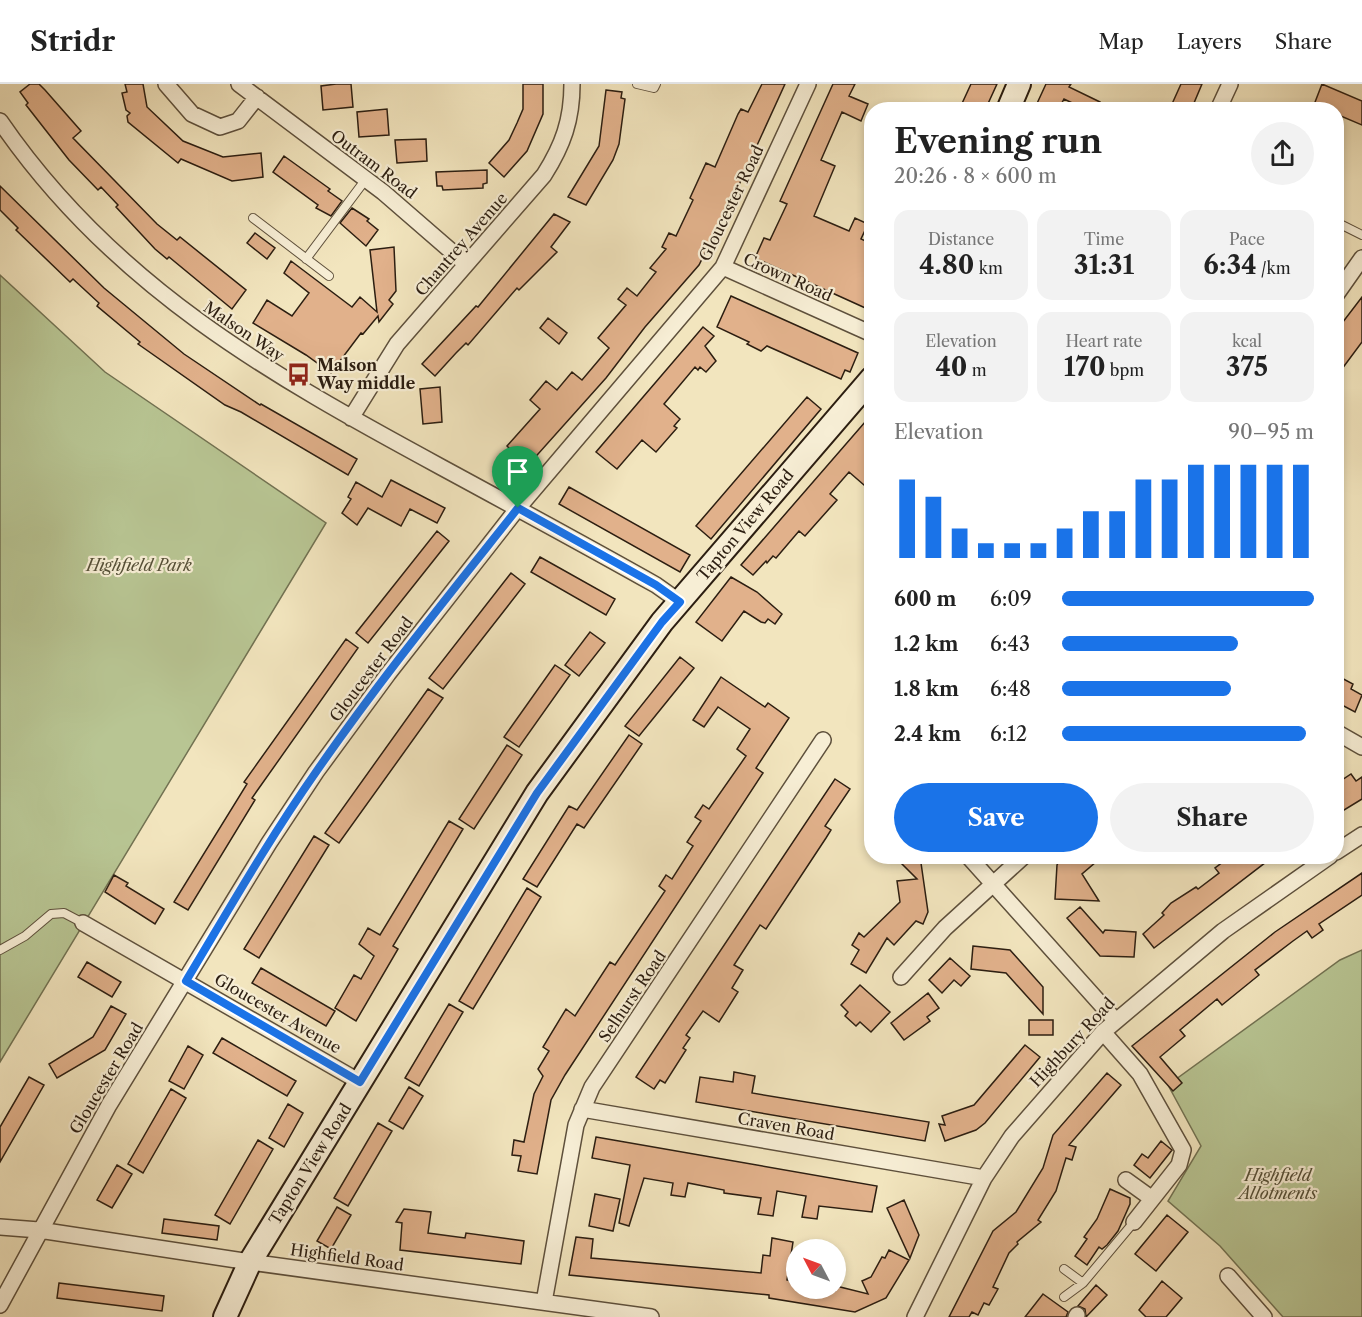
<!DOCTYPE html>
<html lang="en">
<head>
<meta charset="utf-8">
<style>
	body { margin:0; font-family:"Libre Caslon Text",serif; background:#f2f2f2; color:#222; height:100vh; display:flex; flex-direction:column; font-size:22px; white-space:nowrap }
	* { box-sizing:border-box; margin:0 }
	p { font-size:20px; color:#767676 }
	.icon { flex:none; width:33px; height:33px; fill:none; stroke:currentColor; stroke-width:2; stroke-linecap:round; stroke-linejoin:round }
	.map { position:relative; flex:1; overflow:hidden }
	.sheet { position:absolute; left:864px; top:18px; width:480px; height:762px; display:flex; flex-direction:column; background:#fff; border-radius:24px; box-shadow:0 3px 9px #0003 }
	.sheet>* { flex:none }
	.needle { width:39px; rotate:311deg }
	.fabs { position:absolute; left:786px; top:1155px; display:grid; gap:12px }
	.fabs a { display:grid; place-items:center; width:60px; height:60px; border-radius:50%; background:#fff; box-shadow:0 3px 9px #0003; font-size:30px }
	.pin { position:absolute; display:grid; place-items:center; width:51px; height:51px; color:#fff; margin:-62px -26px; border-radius:50% 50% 50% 0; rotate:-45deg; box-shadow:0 0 6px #0007 }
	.pin .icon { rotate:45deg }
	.round { display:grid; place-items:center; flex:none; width:63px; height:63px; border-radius:32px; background:#f2f2f2 }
	.head { display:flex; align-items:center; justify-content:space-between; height:102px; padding:0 30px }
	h1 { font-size:33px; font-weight:700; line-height:45px }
	.figures { display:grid; grid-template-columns:repeat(3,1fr); gap:9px; height:102px; padding:6px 30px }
	.figures div { display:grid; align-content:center; border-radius:15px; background:#f2f2f2; text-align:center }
	.figures b { font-size:26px; font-weight:700 }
	.figures small { font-size:16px; font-weight:400 }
	.figures p { font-size:16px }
	.chart { height:168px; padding:12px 30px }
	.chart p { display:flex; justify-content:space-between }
	.chart svg { width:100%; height:108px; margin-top:6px; stroke:#1a73e8; stroke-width:6 }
	.cta { display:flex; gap:12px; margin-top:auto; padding:12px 30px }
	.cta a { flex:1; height:69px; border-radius:36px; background:#1a73e8; color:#fff; font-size:24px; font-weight:700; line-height:69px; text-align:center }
	.cta a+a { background:#f2f2f2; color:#222 }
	ul { padding:0 30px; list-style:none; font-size:20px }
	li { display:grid; grid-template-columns:96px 72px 1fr; align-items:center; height:45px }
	li i { height:15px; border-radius:8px; background:#1a73e8 }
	header { display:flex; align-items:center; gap:36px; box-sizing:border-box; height:84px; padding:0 30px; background:#fff; border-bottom:2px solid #e0e0e0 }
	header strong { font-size:28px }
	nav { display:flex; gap:33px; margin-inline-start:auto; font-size:21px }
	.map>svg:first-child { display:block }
	.green { fill:#b8c593; stroke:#727252; stroke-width:1.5 }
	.building { fill:#e1b18b; stroke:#2c1e11; stroke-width:1.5 }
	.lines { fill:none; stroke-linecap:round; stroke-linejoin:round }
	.lane-casing { stroke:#5e503c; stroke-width:10 }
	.street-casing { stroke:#5e503c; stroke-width:18 }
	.secondary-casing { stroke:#2c1e11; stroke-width:26 }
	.lane { stroke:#f7eed5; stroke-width:8 }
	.street { stroke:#f7eed5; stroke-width:15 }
	.secondary { stroke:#f7eed5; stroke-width:22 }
	.route-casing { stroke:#fff; stroke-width:12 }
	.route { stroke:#1a73e8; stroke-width:8 }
	.labels { text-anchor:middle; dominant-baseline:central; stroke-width:4.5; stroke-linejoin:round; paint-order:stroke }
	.street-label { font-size:16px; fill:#2c1e11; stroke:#f7eed5 }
	.poi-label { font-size:16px; font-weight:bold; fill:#2c1e11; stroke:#f7eed5; text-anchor:start }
	.park-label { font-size:16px; font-style:italic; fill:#565038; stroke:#f7eed5 }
</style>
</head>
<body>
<header>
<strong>Stridr</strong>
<nav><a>Map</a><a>Layers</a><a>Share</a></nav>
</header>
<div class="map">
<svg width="1362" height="1233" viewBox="0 0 1362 1233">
	<rect width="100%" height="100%" fill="#f2e5be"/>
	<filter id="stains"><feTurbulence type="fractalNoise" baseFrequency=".00333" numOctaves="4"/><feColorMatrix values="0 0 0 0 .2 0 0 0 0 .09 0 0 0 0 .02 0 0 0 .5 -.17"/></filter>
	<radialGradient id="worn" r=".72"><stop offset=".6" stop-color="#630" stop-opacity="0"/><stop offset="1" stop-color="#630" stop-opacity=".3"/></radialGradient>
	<!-- green -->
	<path class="green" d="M0,191L105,288L326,439L0,978Z
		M1362,866V1233H1283L1220,1162L1168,1117L1201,1062L1168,1001L1340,876Z"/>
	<!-- building -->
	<path class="building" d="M30,0H39L45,6L81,47L73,54L157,140L177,156L180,153L246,206L232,225L169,173L167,175L155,165L116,123L118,121L101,103L98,106L69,76L26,21L28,19L20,8Z
		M125,0H143L147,23L183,57L223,73L261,69L263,93L232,97L181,75L178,79L128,38L127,32L130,29L126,26L122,9L127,8Z
		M336,0H351L353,23L323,26L321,2Z
		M523,0H543V30L527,67L504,93L489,79L509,56L517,39L523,25Z
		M762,0H785L712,160L710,159L699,181L645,243L606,294L513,398L496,383L511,366L507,362L540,325L530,316L546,297L557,306L572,288L582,296L609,264L598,254L626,221L618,215L627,204L637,212L656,188L650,184L666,165L662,163L669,149L676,152L693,116L690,114L706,79L715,83L738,30L741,25L748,28Z
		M833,0H855L849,12L868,20L861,37L842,28L821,76L835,82L814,132L849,147L855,134L868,140L861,155L872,160V227L755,174L764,154L770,156L787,120L780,117Z
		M971,0H997L986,24L980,21L977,26H959Z
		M1046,0H1071L1069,3L1100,18L1097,26H1087L1064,15L1058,26H1034Z
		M1181,0H1202L1191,26L1172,20Z
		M1322,0L1362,17V41L1336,30V26H1312Z
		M606,6L622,8L621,14L625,15L619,60L613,76L586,121L568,113L599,62Z
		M387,25L389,51L359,53L357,28Z
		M426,55L427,77L397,79L395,56Z
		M284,72L330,105L328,107L342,117L331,132L316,124L318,121L273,88Z
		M487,86V99L483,100V104L443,106L442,102H437L436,88Z
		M0,102L104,204L184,270L260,321L261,320L357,375L348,391L241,328L225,321L138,260L140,258L97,222L99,219L73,195L70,198L16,146L18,144L0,126Z
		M352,124L369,135L367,137L378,146L366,162L340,139Z
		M554,130L570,138L551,163L557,168L519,206L517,204L468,261L466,259L456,269L435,292L422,280L476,222L478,223Z
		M255,149L275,164L267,175L247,159Z
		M394,163L396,207L389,216L393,220L379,238L378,232L363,250L361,249L331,289L306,271L253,239L267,216L292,232L309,209L284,189L291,177L352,223L360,213L377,228L370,166Z
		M731,212L858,269L850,288L845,286L841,295L767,262L761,267L747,260L749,258L717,243Z
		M1362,213V258L1336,293V247Z
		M548,234L567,249L559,260L540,244Z
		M703,243L714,252L705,262L716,277L706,288L700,283L698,286L695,283L664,320L680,335L674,342L677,344L656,368L642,356L617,385L596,368Z
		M440,303L442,338L423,340L420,305Z
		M807,313L821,325L711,455L696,442Z
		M872,330V392L864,401L849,388L830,410L837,416L805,452L799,447L776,474L773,472L767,479L766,477L753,491L741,481Z
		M391,396L445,424L437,439L410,425L401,442L368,424L357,441L342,429L351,415L348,413L356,398L382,413Z
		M569,403L690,471L680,488L559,420Z
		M437,447L449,457L368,559L356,549Z
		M540,473L615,515L606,531L531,488Z
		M511,489L525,500L443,605L429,594Z
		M731,493L757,508L782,530L775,540L768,535L765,539L761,538L744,527L722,557L696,538Z
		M590,548L605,559L579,592L565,581Z
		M346,555L358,564L252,714L255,716L188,826L174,818L247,700L244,698Z
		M680,573L694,584L639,652L625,642Z
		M555,581L570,591L519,663L504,653Z
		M1336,591L1353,600L1351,605L1362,611L1355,628L1342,621L1336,631Z
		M721,593L765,623L768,619L789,634L756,684L763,689L565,991L551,1016L537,1090L518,1087L521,1072L512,1071L514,1056L524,1058L534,1010L543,992L538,985L549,967L543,963L566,925L575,932L610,878L615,881L665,807L659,802L666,791L672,795L693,762L687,758L701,737L695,733L703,721L709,725L746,672L737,665L750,645L718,623L704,643L693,636Z
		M428,605L443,614L339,759L325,749Z
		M629,651L642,660L584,744L577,740L537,803L523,795L569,722L577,726Z
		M507,661L522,671L474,745L459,735Z
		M1351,690L1356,697L1362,693V715L1336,731V700Z
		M835,695L850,705L825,742L831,746L826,754L766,845L760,841L734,881L743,886L732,904L738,908L719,938L703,927L686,951L690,954L683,964L686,966L665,999L660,996L654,1005L636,993Z
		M449,737L463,745L393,862L398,865L356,937L335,924L354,891L361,895L374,872L359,860L368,844L380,851Z
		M314,752L329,761L259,874L244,865Z
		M894,772H920L928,828L923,840L916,837L894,861L887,854L866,889L851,880L859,866L852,861L859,849L864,853L900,818L897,797L917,795Z
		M1062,772H1103L1082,790L1099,817L1055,815L1057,781Z
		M1231,772H1274L1154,864L1143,850L1164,831L1162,829L1171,819L1196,803L1198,805L1219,789L1215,784Z
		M1362,789V811L1319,840L1323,846L1312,854L1307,847L1293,857L1255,886L1259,891L1222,921L1217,915L1180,946L1185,952L1160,973L1182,999L1173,1007L1132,962L1275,848Z
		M114,791L128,799L126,802L164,825L155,840L105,808Z
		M527,804L541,813L473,925L459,917Z
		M1080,823L1103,849L1105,846L1136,848L1134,873L1100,872L1067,834Z
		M973,862L1010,866L1043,903V930L1006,889L971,885Z
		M950,874L970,892L961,902L954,896L942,909L929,896Z
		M87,878L121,898L112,913L78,893Z
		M261,884L335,927L326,942L252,899Z
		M860,901L890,928L871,948L860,938L856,942L845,932L848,928L841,921Z
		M928,909L939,924L927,933L930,937L904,956L891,939Z
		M449,920L463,928L419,1002L405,994Z
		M111,922L126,930L105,966L57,994L49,980L93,953Z
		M1029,936H1053V951H1029Z
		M222,954L296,997L287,1012L213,969Z
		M1025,961L1040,973L985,1039L976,1046L945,1057L939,1040L945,1041L942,1032L974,1021Z
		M188,962L203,971L184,1005L169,997Z
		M734,988L755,992L752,1009L929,1038L925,1057L696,1018L700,993L733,998Z
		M1107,989L1121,1001L1069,1061L1076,1063L1072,1076L1066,1074L1056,1107L1038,1136L1041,1138L1017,1158L1018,1160L1009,1169L993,1203L998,1205L989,1221L984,1219L978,1231L972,1228L969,1233H949L993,1147L1016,1128L1043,1084L1053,1051Z
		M29,993L44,1001L0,1078V1043Z
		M409,1003L423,1012L403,1045L389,1037Z
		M171,1005L186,1014L143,1089L128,1080Z
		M288,1020L303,1029L284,1063L269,1054Z
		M378,1039L392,1047L348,1122L334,1114Z
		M596,1053L877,1102L872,1128L819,1122L817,1135L802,1133L806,1112L777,1107L773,1132L758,1130L761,1114L724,1109V1106L688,1099L685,1113L671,1111L673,1099L644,1094L629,1142L619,1139L630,1081L592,1074Z
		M258,1056L273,1065L230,1140L215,1131Z
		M1161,1057L1172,1066L1150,1094L1134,1081L1142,1070L1148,1074Z
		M117,1081L132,1090L112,1124L97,1116Z
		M1110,1105L1130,1114V1120L1118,1147L1107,1161L1102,1165L1099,1163L1087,1181L1075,1172L1087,1155L1084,1153L1097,1135Z
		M595,1110L620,1115L613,1147L589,1142Z
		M904,1116L919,1151L910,1174L887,1124Z
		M337,1123L351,1131L331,1165L317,1157Z
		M404,1125L431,1128L428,1149L465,1154L466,1149L524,1157L521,1180L400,1166L402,1139L396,1138Z
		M1167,1131L1188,1148L1156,1187L1135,1170Z
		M164,1135L219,1142L217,1156L162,1149Z
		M576,1153L593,1155L591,1174L761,1189L763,1171L770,1172L772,1154L793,1158L787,1196L796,1198V1204L835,1207L836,1202L868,1210L862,1197L871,1193L882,1173L885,1174L889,1166L909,1176L886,1214L855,1228L769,1214V1211L569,1191Z
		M1162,1197L1182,1214L1166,1233H1146L1139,1226Z
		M59,1199L164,1212L162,1227L57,1214Z
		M1096,1201L1107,1211L1086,1233L1085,1225L1078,1222Z
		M1043,1210L1068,1228L1066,1233H1025Z"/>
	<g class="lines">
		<defs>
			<path id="lane" d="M637,0L654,4L656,0
				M1143,25L1144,26
				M253,134L329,192
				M1336,138L1362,151
				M306,175L366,95
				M0,866L25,852L51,830L64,829L83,839
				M1064,1185L1083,1199
				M1064,1213L1083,1199L1134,1138"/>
			<path id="street" d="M166,0L192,30L220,43L238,37L257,13
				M239,0L383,108L466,180
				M1218,26L1230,0
				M0,37C113,202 271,291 441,383C513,422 585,461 656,501L680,518
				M723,183L872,250
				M1336,211L1362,174
				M351,334L397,260L544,91C563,61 572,36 572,0
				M1336,648L1362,663
				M1336,768L1362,751
				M968,772L1115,936
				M83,839L360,998
				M901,893L945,844L1024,772
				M1103,948L1140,990L1183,1066L1179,1081L1134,1138
				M582,1025L984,1094
				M1126,1096L1151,1114
				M0,1143L39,1146L250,1178L651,1233
				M1228,1192L1264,1233
				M544,1218L576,1041L592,1003L823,656
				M0,1221L109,1021L269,759L316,688L388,590L518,424L723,183L808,0
				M915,1233L984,1094L1012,1052L1103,948L1223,847L1330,772
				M1076,1233L1077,1231"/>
			<path id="secondary" d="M1008,26L1019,0
				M225,1233L250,1178L537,709L662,538L872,294"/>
		</defs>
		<!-- lane casing -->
		<use href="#lane" class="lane-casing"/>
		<!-- street casing -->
		<use href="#street" class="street-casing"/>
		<!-- secondary casing -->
		<use href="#secondary" class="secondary-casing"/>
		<!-- lane -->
		<use href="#lane" class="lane"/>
		<!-- street -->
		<use href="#street" class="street"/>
		<!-- secondary -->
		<use href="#secondary" class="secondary"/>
	</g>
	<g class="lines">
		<defs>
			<path id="route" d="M518,424L656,501L680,518L662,538L537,709L360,998L186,897C228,827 269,755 316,688C379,597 449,511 518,424Z"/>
		</defs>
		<!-- route casing -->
		<use href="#route" class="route-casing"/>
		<!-- route -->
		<use href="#route" class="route"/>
	</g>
	<!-- icons -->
	<defs>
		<symbol id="bus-bare" viewBox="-9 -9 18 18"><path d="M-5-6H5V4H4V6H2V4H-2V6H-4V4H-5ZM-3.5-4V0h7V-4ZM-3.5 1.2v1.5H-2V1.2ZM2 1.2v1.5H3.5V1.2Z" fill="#8f2418" stroke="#f7eed5" stroke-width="2.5" paint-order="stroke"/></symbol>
	</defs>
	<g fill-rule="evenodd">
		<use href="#bus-bare" x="282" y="274" width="33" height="33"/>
	</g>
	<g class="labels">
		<!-- street labels -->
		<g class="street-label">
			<text transform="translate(374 80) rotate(37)">Outram Road</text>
			<text transform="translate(731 119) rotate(-64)">Gloucester Road</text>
			<text transform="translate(461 160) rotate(-49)">Chantrey Avenue</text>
			<text transform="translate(788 193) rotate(24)">Crown Road</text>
			<text transform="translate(244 247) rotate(34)">Malson Way</text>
			<text transform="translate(745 441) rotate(-50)">Tapton View Road</text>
			<text transform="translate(371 585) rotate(-53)">Gloucester Road</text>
			<text transform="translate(632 912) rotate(-56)">Selhurst Road</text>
			<text transform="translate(278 929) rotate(30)">Gloucester Avenue</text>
			<text transform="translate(1072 958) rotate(-47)">Highbury Road</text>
			<text transform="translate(106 994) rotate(-59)">Gloucester Road</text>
			<text transform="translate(786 1042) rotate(10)">Craven Road</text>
			<text transform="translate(310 1080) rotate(-58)">Tapton View Road</text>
			<text transform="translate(347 1173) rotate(8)">Highfield Road</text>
		</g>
		<!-- poi labels -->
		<g class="poi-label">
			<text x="317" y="281">Malson<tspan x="317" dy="18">Way middle</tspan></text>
		</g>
		<!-- park labels -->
		<g class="park-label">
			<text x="139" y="481">Highfield Park</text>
			<text x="1278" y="1091">Highfield<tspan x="1278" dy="18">Allotments</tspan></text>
		</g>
	</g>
	<rect width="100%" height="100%" filter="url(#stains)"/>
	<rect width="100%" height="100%" fill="url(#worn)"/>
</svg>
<div class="fabs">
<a><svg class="needle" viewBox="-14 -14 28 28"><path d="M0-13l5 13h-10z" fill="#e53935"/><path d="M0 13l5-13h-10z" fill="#767676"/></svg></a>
</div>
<div class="pin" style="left:518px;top:424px;background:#1e9e55"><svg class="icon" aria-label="arrive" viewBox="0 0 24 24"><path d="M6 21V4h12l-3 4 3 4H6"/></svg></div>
<section class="sheet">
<div class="head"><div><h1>Evening run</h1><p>20:26 · 8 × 600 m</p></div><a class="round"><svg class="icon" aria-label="share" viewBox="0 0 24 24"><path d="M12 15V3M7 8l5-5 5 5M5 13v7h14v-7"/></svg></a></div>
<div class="figures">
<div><p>Distance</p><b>4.80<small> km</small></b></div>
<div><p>Time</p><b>31:31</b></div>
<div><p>Pace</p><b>6:34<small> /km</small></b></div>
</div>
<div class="figures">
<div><p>Elevation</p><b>40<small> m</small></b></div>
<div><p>Heart rate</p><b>170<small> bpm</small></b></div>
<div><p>kcal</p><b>375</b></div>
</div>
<div class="chart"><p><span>Elevation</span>90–95 m</p>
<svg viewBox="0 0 160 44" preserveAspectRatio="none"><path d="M5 44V12M15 44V19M25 44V32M35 44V38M45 44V38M55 44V38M65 44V32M75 44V25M85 44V25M95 44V12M105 44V12M115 44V6M125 44V6M135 44V6M145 44V6M155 44V6"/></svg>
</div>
<ul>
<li><b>600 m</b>6:09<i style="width:100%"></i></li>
<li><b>1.2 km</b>6:43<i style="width:70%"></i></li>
<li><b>1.8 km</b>6:48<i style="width:67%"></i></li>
<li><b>2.4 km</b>6:12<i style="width:97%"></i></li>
</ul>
<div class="cta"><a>Save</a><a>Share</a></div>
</section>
</div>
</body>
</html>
